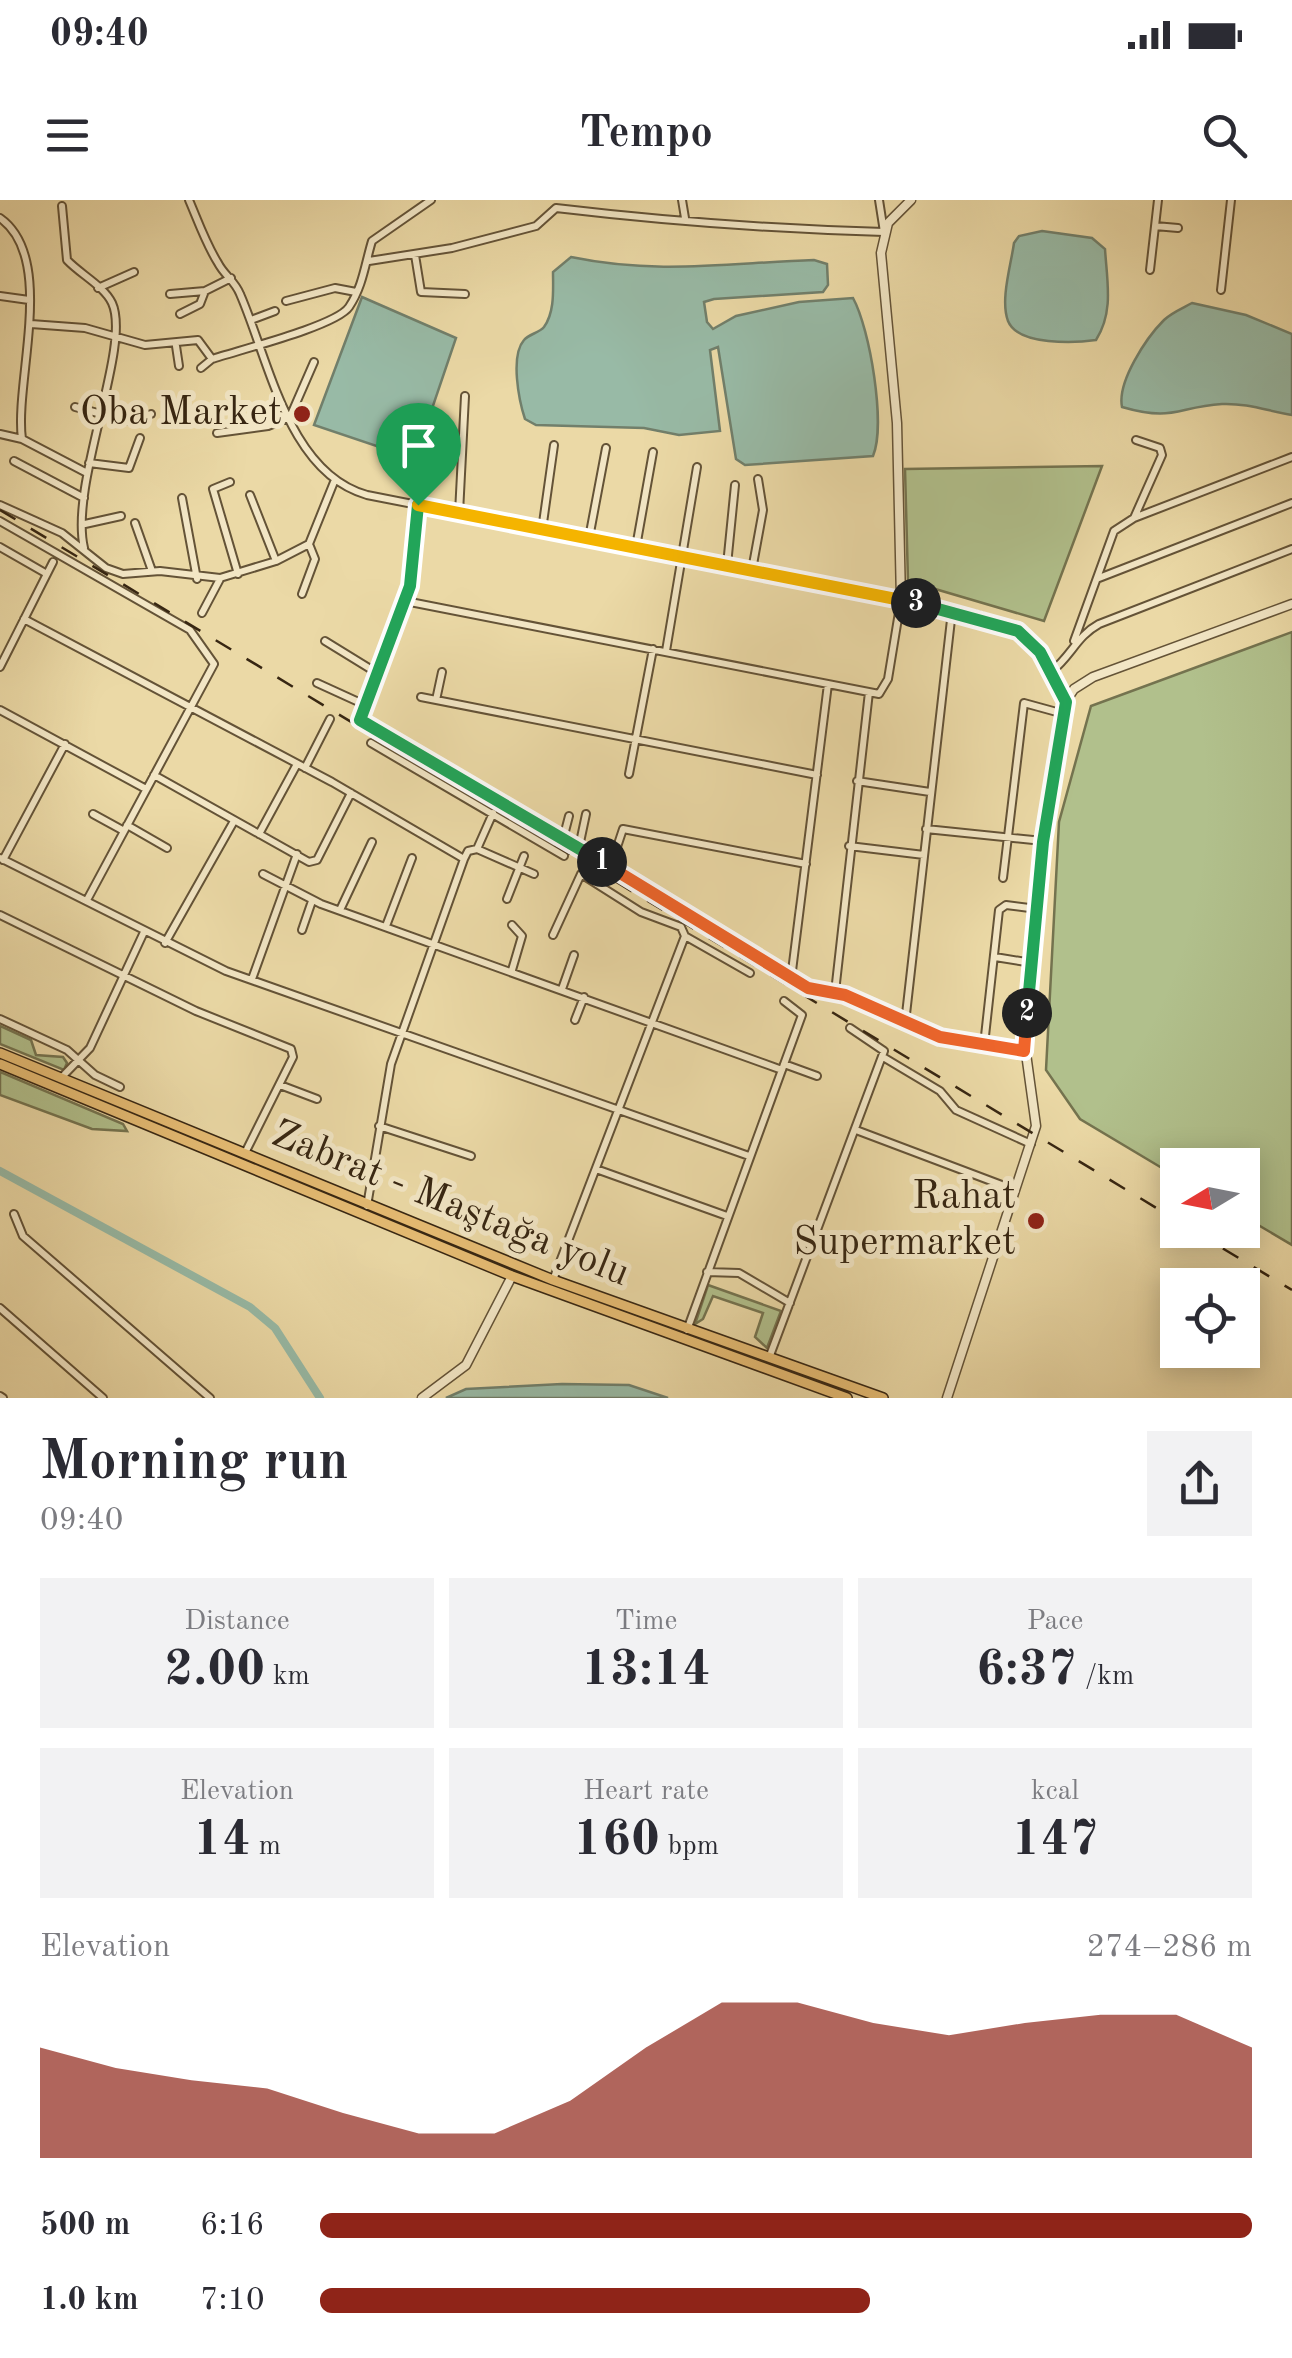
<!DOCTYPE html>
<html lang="en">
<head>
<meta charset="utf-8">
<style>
	body { margin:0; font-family:"Old Standard TT",serif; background:#f2f2f3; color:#2b2b33; height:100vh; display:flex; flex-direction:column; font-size:38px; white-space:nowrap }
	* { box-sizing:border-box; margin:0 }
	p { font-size:32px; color:#7c7c81 }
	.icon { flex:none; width:55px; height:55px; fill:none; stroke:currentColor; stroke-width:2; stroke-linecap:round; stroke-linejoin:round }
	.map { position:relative; height:1198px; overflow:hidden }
	.details { display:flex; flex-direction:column; background:#fff; flex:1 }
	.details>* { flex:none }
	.needle { width:65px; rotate:260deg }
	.buttons { position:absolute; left:1160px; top:948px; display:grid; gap:20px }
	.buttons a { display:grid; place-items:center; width:100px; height:100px; border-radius:0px; background:#fff; box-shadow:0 5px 25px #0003; font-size:50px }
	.pin { position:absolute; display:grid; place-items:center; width:85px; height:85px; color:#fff; margin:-102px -42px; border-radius:50% 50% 50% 0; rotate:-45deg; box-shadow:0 0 10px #0007 }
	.pin .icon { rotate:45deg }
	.km { position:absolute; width:50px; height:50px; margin:-25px; border-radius:50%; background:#222; color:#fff; font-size:28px; line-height:50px; text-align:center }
	.round { display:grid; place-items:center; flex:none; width:105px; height:105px; border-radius:0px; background:#f2f2f3 }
	.head { display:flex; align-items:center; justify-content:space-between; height:170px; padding:0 40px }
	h1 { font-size:55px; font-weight:800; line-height:75px }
	.metrics { display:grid; grid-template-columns:repeat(3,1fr); gap:15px; height:170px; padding:10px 40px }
	.metrics div { display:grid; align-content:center; border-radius:0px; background:#f2f2f3; text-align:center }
	.metrics b { font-size:50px; font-weight:800 }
	.metrics small { font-size:28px; font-weight:400 }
	.metrics p { font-size:28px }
	.chart { height:280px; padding:20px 40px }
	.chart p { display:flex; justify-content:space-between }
	.chart svg { width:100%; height:180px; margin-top:10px; fill:#8f2418; opacity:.7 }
	ul { padding:0 40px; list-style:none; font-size:32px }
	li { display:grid; grid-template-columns:160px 120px 1fr; align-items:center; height:75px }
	li i { height:25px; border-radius:12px; background:#8f2418 }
	.status { display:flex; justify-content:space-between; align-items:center; height:70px; padding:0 50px; background:#fff; direction:ltr }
	.status svg { height:28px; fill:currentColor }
	header { display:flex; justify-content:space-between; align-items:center; height:130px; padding:0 40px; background:#fff; font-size:45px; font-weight:800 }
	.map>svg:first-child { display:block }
	.green { fill:#b1c08c; stroke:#74734f; stroke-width:2.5 }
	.water { fill:#98baa6; stroke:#717f6b; stroke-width:2.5 }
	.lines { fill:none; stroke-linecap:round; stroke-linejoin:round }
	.canal { stroke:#98baa6; stroke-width:8 }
	.minor-casing { stroke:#645337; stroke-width:10 }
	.tertiary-casing { stroke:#645337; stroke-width:11 }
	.primary-casing { stroke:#372612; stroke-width:12 }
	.minor { stroke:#f2e6c5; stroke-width:6 }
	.tertiary { stroke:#f2e6c5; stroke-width:8 }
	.primary { stroke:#e6bc73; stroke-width:9 }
	.rail { stroke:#372612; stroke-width:2.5; stroke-dasharray:18 18; stroke-linecap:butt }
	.split-1-casing { stroke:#fff; stroke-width:20 }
	.split-2-casing { stroke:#fff; stroke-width:20 }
	.split-3-casing { stroke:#fff; stroke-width:20 }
	.split-4-casing { stroke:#fff; stroke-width:20 }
	.split-1 { stroke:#22a559; stroke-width:12 }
	.split-2 { stroke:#f0652b; stroke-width:12 }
	.split-3 { stroke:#22a559; stroke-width:12 }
	.split-4 { stroke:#f5b400; stroke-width:12 }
	.poi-dot { fill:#8f2418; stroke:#f2e6c5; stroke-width:4 }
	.labels { text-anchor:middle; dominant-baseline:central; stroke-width:10; stroke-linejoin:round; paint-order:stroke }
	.poi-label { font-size:40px; fill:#372612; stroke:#f2e6c5; text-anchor:end }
	.street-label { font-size:40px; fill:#372612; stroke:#f2e6c5 }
</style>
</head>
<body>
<div class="status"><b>09:40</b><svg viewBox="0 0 49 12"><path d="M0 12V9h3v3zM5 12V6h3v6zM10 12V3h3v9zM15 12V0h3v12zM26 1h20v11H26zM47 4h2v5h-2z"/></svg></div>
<header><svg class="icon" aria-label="menu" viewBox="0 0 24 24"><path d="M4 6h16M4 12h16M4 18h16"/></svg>Tempo<svg class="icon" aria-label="search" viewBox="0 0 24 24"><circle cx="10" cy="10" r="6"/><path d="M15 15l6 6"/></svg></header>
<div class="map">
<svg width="1292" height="1198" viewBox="0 0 1292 1198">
	<rect width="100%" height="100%" fill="#ebd9a6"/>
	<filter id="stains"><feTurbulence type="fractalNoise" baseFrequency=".002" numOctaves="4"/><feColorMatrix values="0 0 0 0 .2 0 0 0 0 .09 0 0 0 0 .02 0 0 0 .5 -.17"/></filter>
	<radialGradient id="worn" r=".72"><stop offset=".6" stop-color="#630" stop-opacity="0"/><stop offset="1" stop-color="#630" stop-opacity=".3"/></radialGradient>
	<!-- green -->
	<path class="green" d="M1102,266L1044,421L908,381L905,269Z
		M1292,432V1045L1243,1016L1242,965H1178L1177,977L1080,919L1046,870L1059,622L1091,506Z
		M0,826L31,840L36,855L63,857L67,863L64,870L0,844Z
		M0,872L123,924L127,931L92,929L0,895Z
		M708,1085L781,1111L767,1148L755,1137L763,1113L713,1096L703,1119L695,1124Z"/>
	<!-- water -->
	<path class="water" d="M1042,31L1092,38L1105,49C1107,81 1114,112 1096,140C1076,143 1018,146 1008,121C1000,100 1011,65 1014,43L1019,36Z
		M571,57C658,75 727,63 814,60L827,64L828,85L823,92L714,99L704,102L707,122L713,129L736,116L799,102L853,98C870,129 886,225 873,256L745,265L736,259L718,147L710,150L720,231L679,235L644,228L536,225L525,219C519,201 510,156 524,140C529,134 539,133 544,127C555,112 553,89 553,72Z
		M362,97L456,138L415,259L314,225Z
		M1192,103L1246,115L1292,134V215C1268,211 1247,203 1222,204C1176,207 1174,222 1122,207C1117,182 1146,138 1164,120C1171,113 1183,108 1192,103Z
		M562,1184L629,1185L668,1198H446L466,1189Z"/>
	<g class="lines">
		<!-- canal -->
		<path class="canal" d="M0,971L250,1107L275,1128L320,1198"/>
		<defs>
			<path id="minor" d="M189,0C198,21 206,44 218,63C224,75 235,81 240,94C269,160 288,273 367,295L901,400L888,479L879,494L405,401
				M682,0L685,18
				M62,6L67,60C80,74 104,86 112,103C132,146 69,284 84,348
				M0,18C57,58 14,182 22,239L87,273
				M1155,26L1178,28
				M415,55L421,92L465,94
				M369,61L452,48L536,26L556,8C666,21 773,29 884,32L879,0
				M1150,70L1158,0
				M98,88L134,72
				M1221,90L1231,0
				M170,94L205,91L231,78
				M0,96L29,100
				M286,101L335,88L356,92
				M180,114L200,104L205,91
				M251,120L275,111
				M31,124L85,128L145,145L198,140L212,159C239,150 336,126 349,107C363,86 365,64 372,41L431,0
				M176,146L179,166
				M201,168L212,159
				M75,207L132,222L151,214
				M217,233L268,226L290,217L314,162
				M0,234L22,239
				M14,261L84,298
				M89,263L129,268L140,238
				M230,282L213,289L238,374
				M250,295L276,361
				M182,298L197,379
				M0,305L62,333L106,368L123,374L160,371L220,378L276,361L309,344L334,282
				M459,313L465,196
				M1134,318L1292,257
				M0,321L190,430L214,464L87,700
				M135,323L152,371
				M85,324L121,316
				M542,330L554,245
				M589,338L606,248
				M0,347L47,374
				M636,347L653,252
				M727,365L735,285
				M752,370L763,310L758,279
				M1099,378L1292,303
				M302,394L315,359L309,344
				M202,413L220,379
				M24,419L332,582L464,659
				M325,441L377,473
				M1074,441L1114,331L1134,318L1162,255L1160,248L1136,240
				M666,451L697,267
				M0,467L53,362
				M1052,471C1071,456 1077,436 1099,424L1292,349
				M317,483L363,504L362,522L579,647L797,782L845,795L932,835L1024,851
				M421,497L817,575
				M436,500L442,472
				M363,504L410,385L418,305
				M0,510L146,589
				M371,543L564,656
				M305,568L330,519
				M629,574L653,449
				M154,575L309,662L317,660L351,593
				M857,581L930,592
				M93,614L124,631
				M127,625L167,648
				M926,629L1043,641
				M259,634L297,564
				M563,639L569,616
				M849,646L924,655
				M579,647L586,614
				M477,649L534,674
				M0,658L226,771L749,956
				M3,660L65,544
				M610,668L623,629L806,664
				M263,674L321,704L782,870
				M1003,678L1024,503L1064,514
				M507,699L524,656
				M340,710L372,642
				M0,715L196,811L291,849L293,857L245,953
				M386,726L412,658
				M302,730L312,701
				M685,736L750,773
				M165,743L234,621
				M995,757L1032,763
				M512,770L522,736L512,725
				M252,779L297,654
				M791,779L828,484
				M562,789L574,755
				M835,792L869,492
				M0,819L67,850L95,875L120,887
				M575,820L584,797
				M905,823L952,411
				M984,845L999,710L1006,705L1037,709
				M883,857L940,891L956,910L1031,944
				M784,864L817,876
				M61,878L90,848L144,732
				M280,885L317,899
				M379,926L471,956
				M856,930L1015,990
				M596,969L727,1016
				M367,1006L391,864L464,659L468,651L477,649L493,613
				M14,1014L23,1036L210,1198
				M707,1072L739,1073L790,1103
				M553,1080L685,736L681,727L641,712L581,674L553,735
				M0,1108L103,1198
				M687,1130L802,815L784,801
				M769,1158L884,851L850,828
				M0,1196L3,1198"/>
			<path id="tertiary" d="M911,0L888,23L881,53L897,223L901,400C991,420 1024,411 1066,501
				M422,1198L466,1165L512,1076
				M947,1198L1036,926L1024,839L1043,641L1066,501L1074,489L1093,477L1292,404"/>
			<path id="primary" d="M0,853L553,1080L883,1198
				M0,864L512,1076L847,1198"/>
		</defs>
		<!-- minor casing -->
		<use href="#minor" class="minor-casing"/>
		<!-- tertiary casing -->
		<use href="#tertiary" class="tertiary-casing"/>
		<!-- primary casing -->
		<use href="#primary" class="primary-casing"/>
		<!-- minor -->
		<use href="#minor" class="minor"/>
		<!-- tertiary -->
		<use href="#tertiary" class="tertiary"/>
		<!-- primary -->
		<use href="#primary" class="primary"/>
		<!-- rail -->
		<path class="rail" d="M0,310L1178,1021
			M1192,1030L1292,1090"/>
	</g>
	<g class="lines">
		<defs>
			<path id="split-1" d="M418,305L410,386L360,520L602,662"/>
			<path id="split-2" d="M602,662L808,788L845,795L940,837L1024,851L1027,813"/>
			<path id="split-3" d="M916,403L1018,431L1040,452L1066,502L1043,642L1027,813"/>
			<path id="split-4" d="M418,305L916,403"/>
		</defs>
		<!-- split-1 casing -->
		<use href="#split-1" class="split-1-casing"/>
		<!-- split-2 casing -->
		<use href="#split-2" class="split-2-casing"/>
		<!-- split-3 casing -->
		<use href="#split-3" class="split-3-casing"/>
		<!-- split-4 casing -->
		<use href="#split-4" class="split-4-casing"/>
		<!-- split-1 -->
		<use href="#split-1" class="split-1"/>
		<!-- split-2 -->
		<use href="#split-2" class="split-2"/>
		<!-- split-3 -->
		<use href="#split-3" class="split-3"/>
		<!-- split-4 -->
		<use href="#split-4" class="split-4"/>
	</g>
	<!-- markers -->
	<g class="poi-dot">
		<circle cx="302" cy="214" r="10"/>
		<circle cx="1036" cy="1021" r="10"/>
	</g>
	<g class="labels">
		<!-- poi labels -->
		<g class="poi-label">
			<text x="282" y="214">Oba Market</text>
			<text x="1016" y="998">Rahat<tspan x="1016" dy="46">Supermarket</tspan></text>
		</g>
		<!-- street labels -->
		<g class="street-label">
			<text transform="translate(450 1005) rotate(22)">Zabrat - Maştağa yolu</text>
		</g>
	</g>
	<rect width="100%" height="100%" filter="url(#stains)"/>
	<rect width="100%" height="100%" fill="url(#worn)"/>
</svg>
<div class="buttons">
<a><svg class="needle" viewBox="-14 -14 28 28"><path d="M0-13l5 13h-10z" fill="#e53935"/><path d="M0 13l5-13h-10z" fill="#7c7c81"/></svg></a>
<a><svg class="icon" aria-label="locate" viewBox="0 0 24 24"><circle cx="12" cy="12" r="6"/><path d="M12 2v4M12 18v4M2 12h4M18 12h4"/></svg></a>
</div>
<div class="pin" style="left:418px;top:305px;background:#1e9e55"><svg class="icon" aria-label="arrive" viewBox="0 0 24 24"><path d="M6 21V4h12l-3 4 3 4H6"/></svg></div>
<b class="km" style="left:602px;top:662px">1</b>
<b class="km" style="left:1027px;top:813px">2</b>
<b class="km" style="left:916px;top:403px">3</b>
</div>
<section class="details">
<div class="head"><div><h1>Morning run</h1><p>09:40</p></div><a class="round"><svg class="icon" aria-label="share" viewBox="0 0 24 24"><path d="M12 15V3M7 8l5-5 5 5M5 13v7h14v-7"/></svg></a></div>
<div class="metrics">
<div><p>Distance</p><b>2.00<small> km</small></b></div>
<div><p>Time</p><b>13:14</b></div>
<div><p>Pace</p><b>6:37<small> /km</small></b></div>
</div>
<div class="metrics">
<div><p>Elevation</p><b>14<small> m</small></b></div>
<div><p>Heart rate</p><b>160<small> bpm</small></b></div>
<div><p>kcal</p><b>147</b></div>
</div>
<div class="chart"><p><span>Elevation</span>274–286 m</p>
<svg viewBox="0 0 160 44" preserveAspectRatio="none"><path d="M0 44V17L10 22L20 25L30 27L40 33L50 38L60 38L70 30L80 17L90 6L100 6L110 11L120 14L130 11L140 9L150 9L160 17V44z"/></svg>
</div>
<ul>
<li><b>500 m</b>6:16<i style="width:100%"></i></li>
<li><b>1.0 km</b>7:10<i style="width:59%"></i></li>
</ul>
</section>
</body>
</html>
